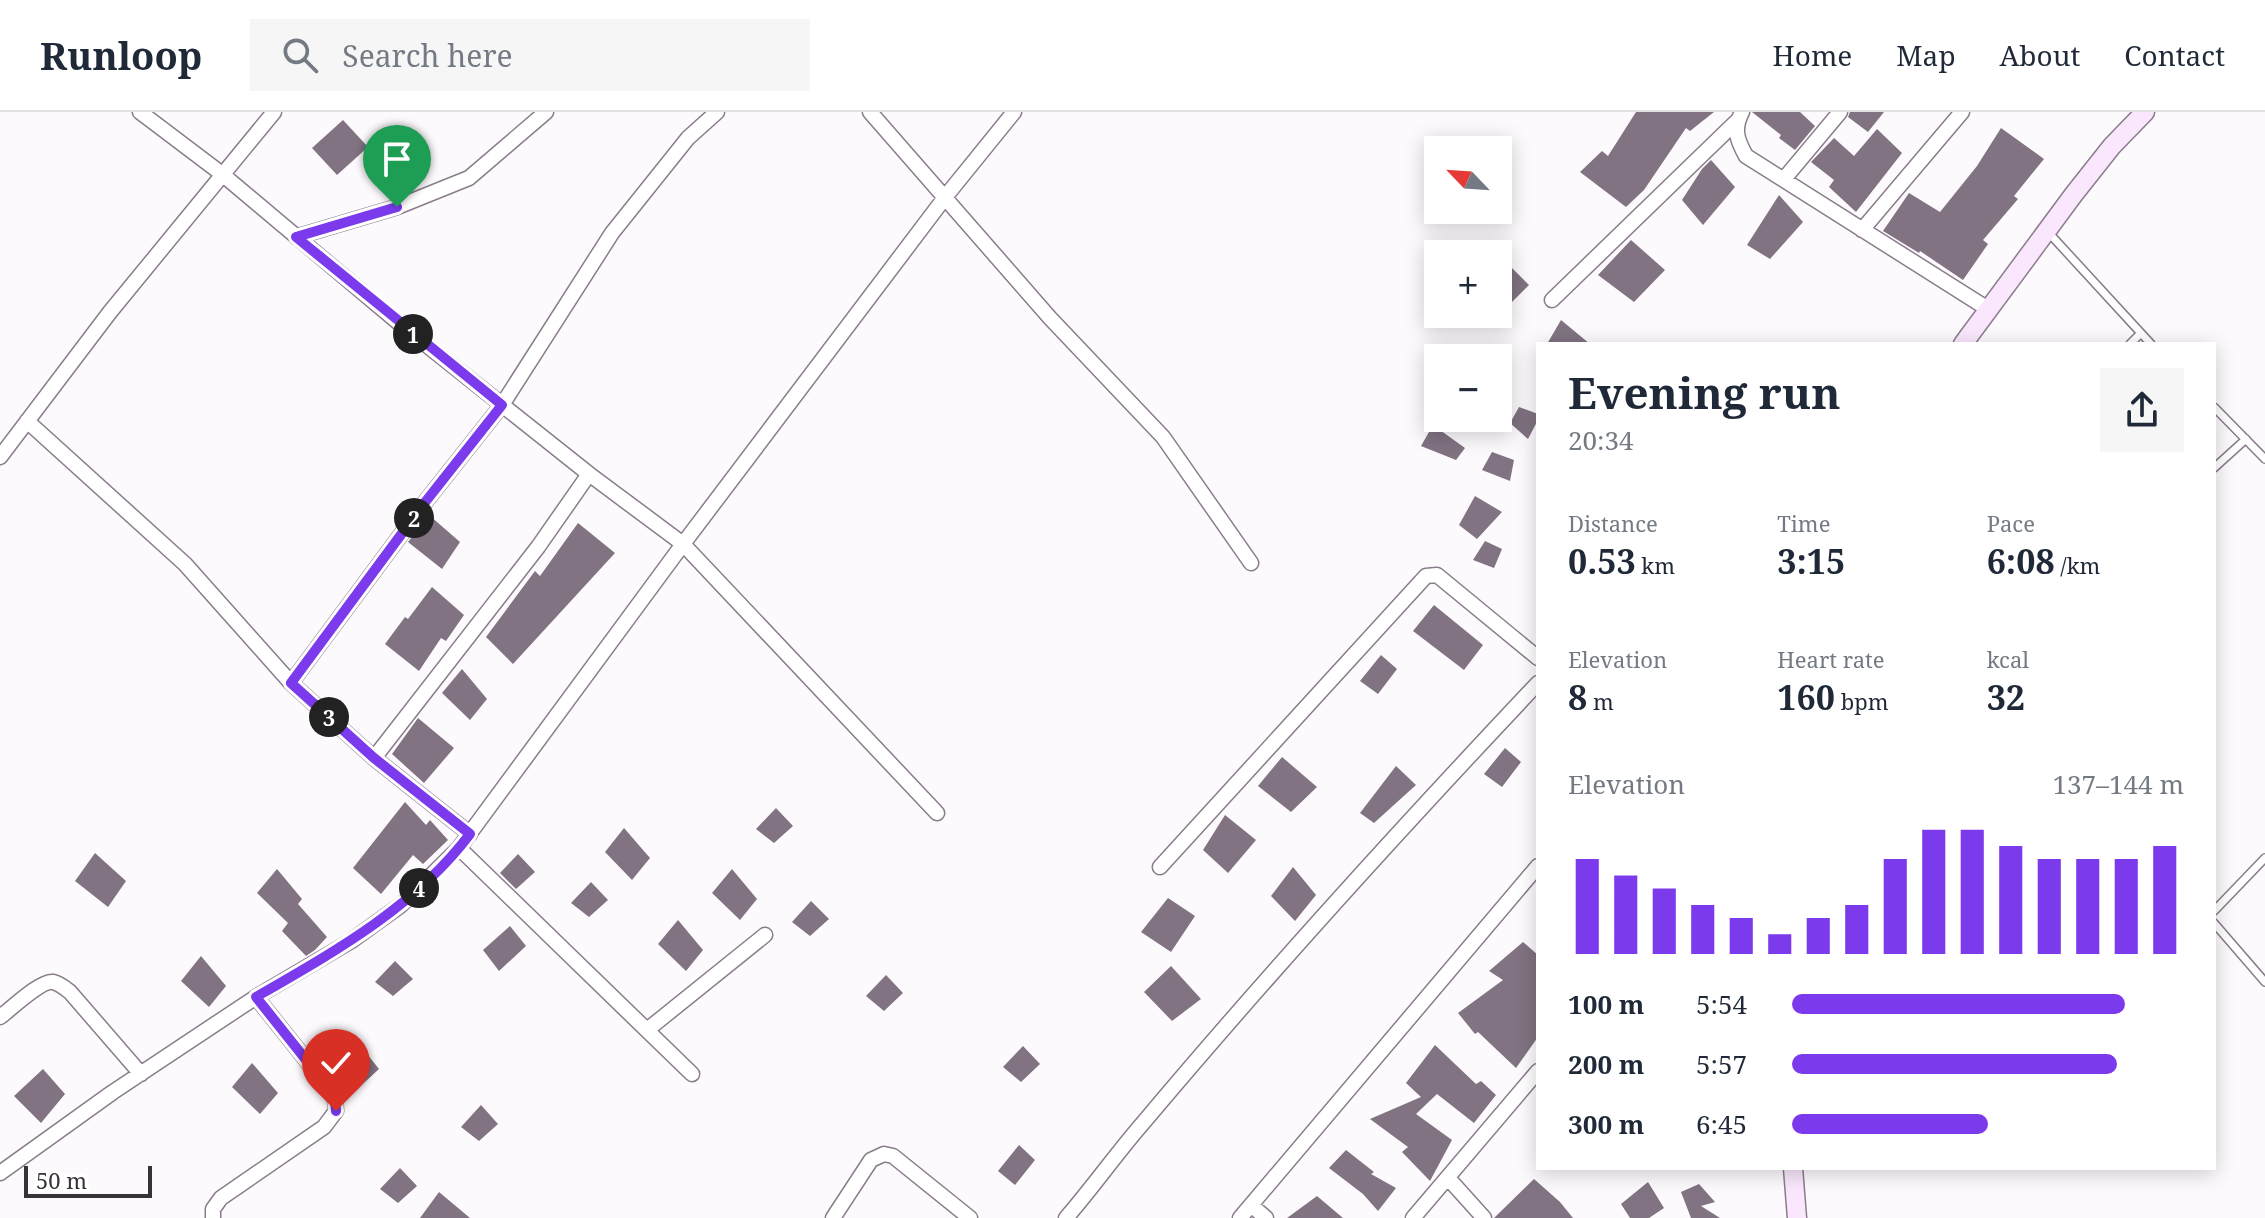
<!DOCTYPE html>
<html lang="en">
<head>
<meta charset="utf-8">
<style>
	body { margin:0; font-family:"Noto Serif",serif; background:#f6f6f7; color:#1f2937; height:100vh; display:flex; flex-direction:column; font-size:30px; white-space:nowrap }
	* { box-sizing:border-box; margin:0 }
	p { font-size:26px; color:#747a83 }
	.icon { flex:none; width:44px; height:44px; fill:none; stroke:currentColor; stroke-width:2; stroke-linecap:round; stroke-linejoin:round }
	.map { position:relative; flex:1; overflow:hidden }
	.details { position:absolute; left:1536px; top:230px; width:680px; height:828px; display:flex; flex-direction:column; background:#fff; border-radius:0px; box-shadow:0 4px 20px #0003 }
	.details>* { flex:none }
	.needle { width:52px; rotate:295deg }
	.tools { position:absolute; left:1424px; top:24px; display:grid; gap:16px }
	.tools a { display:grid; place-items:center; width:88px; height:88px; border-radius:0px; background:#fff; box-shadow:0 4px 20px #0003; font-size:40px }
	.scale { position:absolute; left:24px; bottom:20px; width:128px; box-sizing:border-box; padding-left:8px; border:4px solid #383239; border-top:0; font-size:22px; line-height:28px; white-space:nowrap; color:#383239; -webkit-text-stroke:6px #fff; paint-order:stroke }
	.pin { position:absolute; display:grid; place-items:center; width:68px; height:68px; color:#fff; margin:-82px -34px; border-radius:50% 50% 50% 0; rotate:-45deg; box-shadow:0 0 8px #0007 }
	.pin .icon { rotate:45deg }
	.km { position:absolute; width:40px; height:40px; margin:-20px; border-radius:50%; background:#222; color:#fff; font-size:22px; line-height:40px; text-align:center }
	.round { display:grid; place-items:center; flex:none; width:84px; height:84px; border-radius:0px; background:#f6f6f7 }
	.headline { display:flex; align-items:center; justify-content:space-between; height:136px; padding:0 32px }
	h1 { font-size:44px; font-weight:700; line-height:60px }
	.figures { display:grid; grid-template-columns:repeat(3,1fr); gap:12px; height:136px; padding:8px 32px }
	.figures div { display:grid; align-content:center }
	.figures b { font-size:34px; font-weight:700 }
	.figures small { font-size:22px; font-weight:400 }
	.figures p { font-size:22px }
	.chart { height:224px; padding:16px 32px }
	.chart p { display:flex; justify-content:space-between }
	.chart svg { width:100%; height:144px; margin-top:8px; stroke:#7c3aed; stroke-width:6 }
	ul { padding:0 32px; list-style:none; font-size:26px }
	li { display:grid; grid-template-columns:128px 96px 1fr; align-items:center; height:60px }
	li i { height:20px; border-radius:10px; background:#7c3aed }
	header { display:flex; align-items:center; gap:48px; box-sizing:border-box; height:112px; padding:0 40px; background:#fff; border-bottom:2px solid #e0e1e3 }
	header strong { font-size:38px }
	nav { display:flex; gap:44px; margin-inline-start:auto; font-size:28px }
	.search { width:560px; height:72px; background:#f6f6f7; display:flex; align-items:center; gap:20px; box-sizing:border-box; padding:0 28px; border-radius:0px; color:#747a83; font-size:30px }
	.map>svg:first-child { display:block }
	.building { fill:#817382 }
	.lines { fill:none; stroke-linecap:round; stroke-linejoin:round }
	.service-casing { stroke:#8a7c8c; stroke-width:10 }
	.minor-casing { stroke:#8a7c8c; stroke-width:17 }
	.secondary-casing { stroke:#8a7c8c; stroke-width:21 }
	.service { stroke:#fff; stroke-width:7 }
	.minor { stroke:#fff; stroke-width:14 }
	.secondary { stroke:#fae6fd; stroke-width:18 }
	.route-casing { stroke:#fff; stroke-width:16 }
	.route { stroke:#7c3aed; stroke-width:10 }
</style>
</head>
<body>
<header>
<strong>Runloop</strong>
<div class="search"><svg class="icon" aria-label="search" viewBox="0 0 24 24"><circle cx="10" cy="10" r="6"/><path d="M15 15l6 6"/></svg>Search here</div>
<nav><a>Home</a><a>Map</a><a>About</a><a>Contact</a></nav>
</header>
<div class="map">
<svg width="2265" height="1106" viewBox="0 0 2265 1106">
	<rect width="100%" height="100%" fill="#fdfafd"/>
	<!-- building -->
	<path class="building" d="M1636,0H1714L1690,19L1686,16L1644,78L1626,95L1580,60L1602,39L1608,44Z
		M1752,0H1800L1815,14L1795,38L1779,26L1781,23Z
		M1850,0H1884L1868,20L1848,5Z
		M343,8L368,35L337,63L312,36Z
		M2001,16L2044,47L2014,84L2018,87L1983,128L1988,132L1963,168L1920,139L1919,141L1883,119L1909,81L1940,100L1977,54Z
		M1877,17L1902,41L1856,100L1829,75L1834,68L1811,50L1834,26L1854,44Z
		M1711,48L1735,75L1703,113L1682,88L1702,57Z
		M1779,83L1803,110L1770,147L1747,133Z
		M1631,128L1665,158L1634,190L1598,163Z
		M1498,142L1529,173L1510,192L1498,184Z
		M1561,208L1590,232H1547Z
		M1519,295L1538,302V308L1528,327L1510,311Z
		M1433,313L1465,336L1456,348L1421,334Z
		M1492,340L1514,348L1510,369L1482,358Z
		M1475,384L1502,400L1477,427L1459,413Z
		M429,403L460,430L442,457L408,430Z
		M578,411L615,441L513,552L486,525L535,459L540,464Z
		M1485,429L1502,437L1494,456L1473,448Z
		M432,475L464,503L446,529L441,526L419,559L385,532L405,505L408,507Z
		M1434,493L1483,533L1464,558L1413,519Z
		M1381,543L1397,557L1378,582L1360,569Z
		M462,557L487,587L470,608L442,581Z
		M418,606L454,636L424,671L392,642Z
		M1505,636L1521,650L1502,675L1484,662Z
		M1282,645L1317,675L1291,700L1258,674Z
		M1396,654L1416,673L1374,711L1360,701Z
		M405,690L426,713L430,708L448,728L423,752L413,743L381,782L353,756Z
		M776,696L793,714L774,731L756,717Z
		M1225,703L1256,728L1228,761L1203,738Z
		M624,716L650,746L632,768L605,740Z
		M95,741L126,769L108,795L75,769Z
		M518,742L535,760L516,777L500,761Z
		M1293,755L1316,783L1295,809L1271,784Z
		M277,757L302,787L298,792L327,825L315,838L306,844L282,819L288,811L257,781Z
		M732,757L757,787L740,808L712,781Z
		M591,770L608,788L589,805L571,791Z
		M1168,786L1195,804L1171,840L1141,820Z
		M811,789L829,807L810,824L792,810Z
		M678,808L703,838L686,859L658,832Z
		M510,814L526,834L499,859L483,838Z
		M1523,830L1538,843V925L1516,956L1478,920L1475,922L1458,901L1503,868L1489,859Z
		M201,844L226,874L209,895L181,869Z
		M395,849L413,867L393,884L375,870Z
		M1171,854L1201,887L1172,909L1144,880Z
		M886,863L903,881L884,899L866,884Z
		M1435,933L1476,972L1481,969L1496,983L1474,1011L1437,982L1416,1002L1452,1028L1430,1069L1402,1040L1408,1035L1370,1007L1421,985L1406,971Z
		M1023,934L1040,952L1021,970L1003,955Z
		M363,937L379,957L352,982L336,961Z
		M252,951L278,981L260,1002L232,975Z
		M43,957L65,982L41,1011L14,984Z
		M481,993L498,1012L479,1029L461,1015Z
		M1019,1033L1035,1048L1015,1073L998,1059Z
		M1346,1038L1374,1060L1371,1062L1396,1076L1378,1099L1363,1082L1329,1056Z
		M400,1056L417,1074L398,1091L380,1077Z
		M1534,1067L1560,1090L1573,1106H1494Z
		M1648,1070L1664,1096L1649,1106H1630L1621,1092Z
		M1699,1072L1715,1090L1701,1094L1720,1106H1691L1681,1080Z
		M439,1080L470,1106H420Z
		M1317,1084L1343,1106H1287Z"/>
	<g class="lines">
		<defs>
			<path id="service" d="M2048,120L2151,232
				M2130,232L2140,222
				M2214,295L2265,347
				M2214,356L2246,327
				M2214,799L2265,746
				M2214,811L2265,870"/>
			<path id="minor" d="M140,0L222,62L399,211L589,362L683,432L937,701
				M870,0L1050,206L1163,325L1251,451
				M1742,0C1733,17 1737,28 1746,44L1988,197
				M1784,67L1840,0
				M1862,118L1962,0
				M296,125L397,95L469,66L546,0
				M1552,188L1738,8
				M27,309L185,452L291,571
				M0,345L110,200L274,0
				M374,646L538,435L589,362
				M470,722L374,646L291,571L426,389L502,293L612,121L688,26L717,0
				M459,736L692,962
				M1160,755L1426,464L1437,463L1538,546
				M0,905C11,897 41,868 53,870C59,871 65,876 70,880L141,962
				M647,918L765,823
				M0,1061L113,980L256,885L351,829L401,793L459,736L683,432L946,84L1014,0
				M1448,1066L1484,1106
				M1251,1093L1266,1106
				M213,1106V1097L221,1086L324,1015L336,999L335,987L330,978L256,885
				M833,1106L871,1048L884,1042L893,1044L970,1106
				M1066,1106C1093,1075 1116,1042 1143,1011C1270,860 1403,714 1538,571
				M1240,1106L1538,754
				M1413,1106L1538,959"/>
			<path id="secondary" d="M1963,232L2074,82L2112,34L2145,0
				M1793,1056L1797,1106"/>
		</defs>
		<!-- service casing -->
		<use href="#service" class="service-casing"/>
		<!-- minor casing -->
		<use href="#minor" class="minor-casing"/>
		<!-- secondary casing -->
		<use href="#secondary" class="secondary-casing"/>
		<!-- service -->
		<use href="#service" class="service"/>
		<!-- minor -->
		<use href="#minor" class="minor"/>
		<!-- secondary -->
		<use href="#secondary" class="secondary"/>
	</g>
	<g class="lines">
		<defs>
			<path id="route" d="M336,999L335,987L330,978L256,885C334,840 415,795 470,722L374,646L291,571L426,389L502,293L296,125L397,95"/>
		</defs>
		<!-- route casing -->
		<use href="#route" class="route-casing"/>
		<!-- route -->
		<use href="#route" class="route"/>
	</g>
</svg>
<div class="tools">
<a><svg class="needle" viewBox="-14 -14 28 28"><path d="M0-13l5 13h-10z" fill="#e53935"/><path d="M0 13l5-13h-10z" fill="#747a83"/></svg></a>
<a>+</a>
<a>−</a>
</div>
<div class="scale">50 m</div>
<div class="pin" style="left:397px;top:95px;background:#1e9e55"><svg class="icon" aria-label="arrive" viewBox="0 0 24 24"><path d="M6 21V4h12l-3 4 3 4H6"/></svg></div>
<div class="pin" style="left:336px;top:999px;background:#d93025"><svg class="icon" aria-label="check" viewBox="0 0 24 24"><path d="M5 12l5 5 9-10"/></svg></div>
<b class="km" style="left:413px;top:222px">1</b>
<b class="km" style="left:414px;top:406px">2</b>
<b class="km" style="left:329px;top:605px">3</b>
<b class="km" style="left:419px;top:776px">4</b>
<section class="details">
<div class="headline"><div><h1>Evening run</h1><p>20:34</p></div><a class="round"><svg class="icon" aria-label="share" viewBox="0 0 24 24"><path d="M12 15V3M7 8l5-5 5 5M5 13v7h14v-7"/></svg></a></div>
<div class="figures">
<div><p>Distance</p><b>0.53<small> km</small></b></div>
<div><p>Time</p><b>3:15</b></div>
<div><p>Pace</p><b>6:08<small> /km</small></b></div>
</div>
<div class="figures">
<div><p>Elevation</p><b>8<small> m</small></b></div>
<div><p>Heart rate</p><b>160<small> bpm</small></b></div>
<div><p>kcal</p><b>32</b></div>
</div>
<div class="chart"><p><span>Elevation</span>137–144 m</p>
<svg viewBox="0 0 160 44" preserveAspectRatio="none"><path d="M5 44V15M15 44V20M25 44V24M35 44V29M45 44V33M55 44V38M65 44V33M75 44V29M85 44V15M95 44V6M105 44V6M115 44V11M125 44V15M135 44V15M145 44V15M155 44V11"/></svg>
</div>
<ul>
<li><b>100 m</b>5:54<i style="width:85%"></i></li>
<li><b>200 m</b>5:57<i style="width:83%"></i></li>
<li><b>300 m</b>6:45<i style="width:50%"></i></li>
</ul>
</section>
</div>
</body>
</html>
